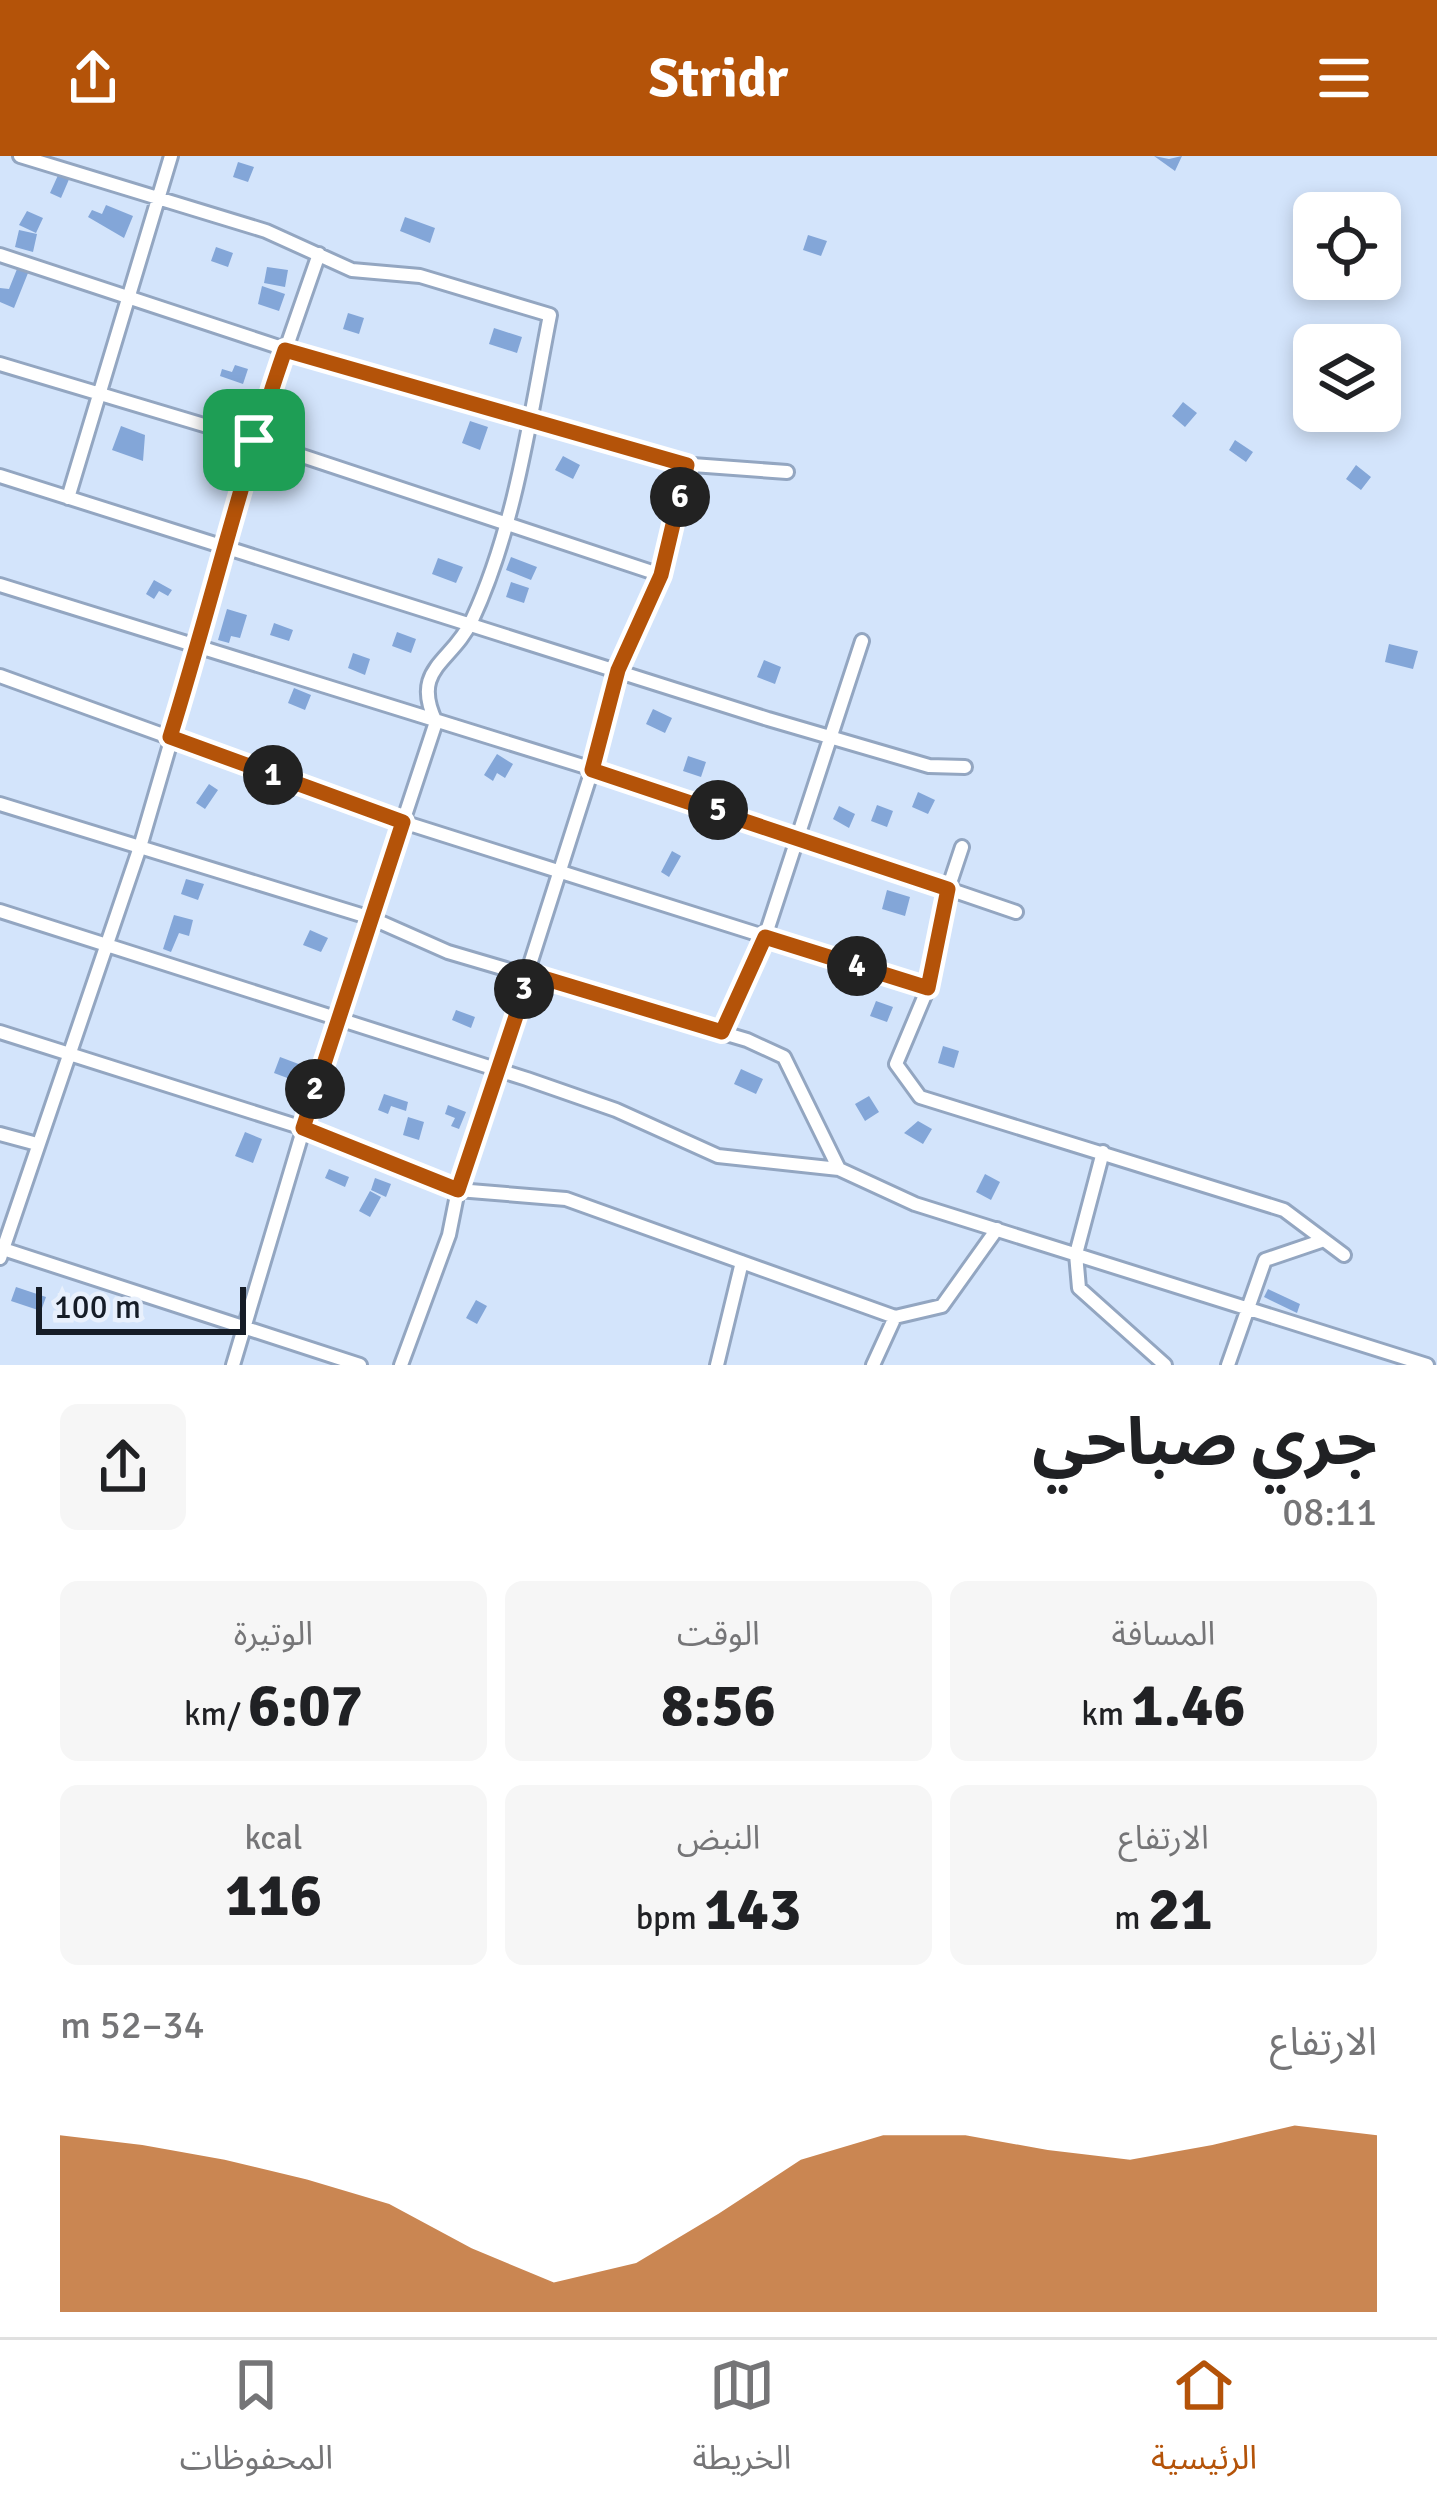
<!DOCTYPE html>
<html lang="ar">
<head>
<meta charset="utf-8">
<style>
	body { margin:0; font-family:Signika,"Noto Sans Arabic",sans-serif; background:#f6f6f6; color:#202124; direction:rtl; height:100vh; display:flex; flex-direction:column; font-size:45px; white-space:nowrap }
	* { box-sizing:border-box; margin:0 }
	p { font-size:39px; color:#757577 }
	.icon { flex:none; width:66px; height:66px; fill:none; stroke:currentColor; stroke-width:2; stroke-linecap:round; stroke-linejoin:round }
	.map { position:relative; height:1209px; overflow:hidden; direction:ltr }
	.details { display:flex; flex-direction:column; background:#fff; flex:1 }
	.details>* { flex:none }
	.buttons { position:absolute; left:1293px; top:36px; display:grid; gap:24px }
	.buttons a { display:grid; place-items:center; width:108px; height:108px; border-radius:18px; background:#fff; box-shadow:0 6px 18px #0003; font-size:60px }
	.scale { position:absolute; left:36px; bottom:30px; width:210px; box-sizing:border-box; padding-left:12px; border:6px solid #161d27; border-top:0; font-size:33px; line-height:42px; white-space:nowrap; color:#161d27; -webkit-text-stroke:9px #e8f0fc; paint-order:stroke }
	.pin { position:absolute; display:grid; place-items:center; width:102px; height:102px; color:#fff; margin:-51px; border-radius:24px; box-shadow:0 6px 18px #0006 }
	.km { position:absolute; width:60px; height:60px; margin:-30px; border-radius:50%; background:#222; color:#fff; font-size:33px; line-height:60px; text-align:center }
	.round { display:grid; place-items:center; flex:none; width:126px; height:126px; border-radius:18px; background:#f6f6f6 }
	.headline { display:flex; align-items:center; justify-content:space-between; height:204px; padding:0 60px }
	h1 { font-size:66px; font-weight:700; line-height:90px }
	.metrics { display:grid; grid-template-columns:repeat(3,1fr); gap:18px; height:204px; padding:12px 60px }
	.metrics div { display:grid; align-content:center; border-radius:18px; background:#f6f6f6; text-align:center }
	.metrics b { font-size:60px; font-weight:700 }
	.metrics small { font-size:33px; font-weight:400 }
	.metrics p { font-size:33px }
	.chart { height:336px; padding:24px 60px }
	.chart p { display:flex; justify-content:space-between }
	.chart svg { width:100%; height:216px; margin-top:12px; fill:#b45309; opacity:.7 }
	header { display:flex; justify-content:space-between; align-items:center; height:156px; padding:0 60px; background:#b45309; color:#fff; font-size:54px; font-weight:700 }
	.dock { display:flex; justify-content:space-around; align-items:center; height:168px; border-top:3px solid #e0e0e0; background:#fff; font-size:33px; color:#757577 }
	.dock a { display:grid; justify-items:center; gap:6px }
	.dock .on { color:#b45309 }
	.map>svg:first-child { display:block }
	.building { fill:#83a6d8 }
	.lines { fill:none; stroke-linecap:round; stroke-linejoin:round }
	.minor-casing { stroke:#93a6c1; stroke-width:18 }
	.minor { stroke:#fff; stroke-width:12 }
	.route-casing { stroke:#fff; stroke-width:24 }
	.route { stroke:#b45309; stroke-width:15 }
</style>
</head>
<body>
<header><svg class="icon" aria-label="menu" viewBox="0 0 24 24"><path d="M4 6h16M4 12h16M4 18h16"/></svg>Stridr<svg class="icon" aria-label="share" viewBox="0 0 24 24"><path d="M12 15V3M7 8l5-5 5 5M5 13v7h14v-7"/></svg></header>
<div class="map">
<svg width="1437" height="1209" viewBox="0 0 1437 1209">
	<rect width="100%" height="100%" fill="#d3e4fb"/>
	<!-- building -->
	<path class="building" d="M1154,0L1169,3L1182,0L1175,15Z
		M238,6L254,11L248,26L233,21Z
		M59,17L70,21L61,42L50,37Z
		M106,49L133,60L124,82L88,61L92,54L102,58Z
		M27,55L43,62L36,77L19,69Z
		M405,61L435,72L430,87L400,75Z
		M19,74L37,78L33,96L15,91Z
		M808,79L827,85L821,100L803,94Z
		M216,91L233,97L228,111L211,105Z
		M267,111L288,114L285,131L264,127Z
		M17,113L28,117L14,152L0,146V132L9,133Z
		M262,130L285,138L279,155L258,148Z
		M348,157L364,162L359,178L343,173Z
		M494,172L522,181L517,197L489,188Z
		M235,209L248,213L243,228L220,220L222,213L232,216Z
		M1183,246L1197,257L1185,271L1172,260Z
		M470,265L488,271L480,294L462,287Z
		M121,270L145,279L143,305L112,294Z
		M1235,284L1253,296L1246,306L1229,294Z
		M563,300L580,309L573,323L555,314Z
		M1356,309L1371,321L1361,334L1346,323Z
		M511,401L537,411L531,424L506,414Z
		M438,402L463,411L456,427L432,418Z
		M154,424L172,434L168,440L159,435L154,443L146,438Z
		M511,426L529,432L524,447L506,441Z
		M227,453L247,459L240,482L231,480L229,487L218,484Z
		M274,467L293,474L289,485L270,479Z
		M397,476L416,483L411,497L392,490Z
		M1389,488L1418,495L1413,513L1385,506Z
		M353,497L370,503L365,519L348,512Z
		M764,504L781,511L775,528L757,521Z
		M294,532L311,539L305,554L288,547Z
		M653,553L672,562L665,577L646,568Z
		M497,598L513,608L505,622L497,617L493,625L484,619Z
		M688,600L706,606L701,621L683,615Z
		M209,628L218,634L205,653L196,647Z
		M918,636L935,644L928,658L912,651Z
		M877,649L893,655L887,671L871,665Z
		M839,650L855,658L849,672L833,663Z
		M672,695L681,700L669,721L661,716Z
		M186,723L204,728L198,744L181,738Z
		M887,734L910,741L905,760L882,753Z
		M174,759L193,764L189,780L179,777L171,796L163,793Z
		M310,774L328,782L321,796L303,789Z
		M876,845L893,851L887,866L870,860Z
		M456,854L475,861L471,872L452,864Z
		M943,890L959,895L954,912L938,907Z
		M280,901L304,910L298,926L274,917Z
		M741,913L763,923L756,938L734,928Z
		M384,938L408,946L406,955L391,950L388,958L378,954Z
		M869,940L879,956L865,965L855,948Z
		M448,949L466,956L459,973L451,970L455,962L445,958Z
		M408,961L424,966L419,984L403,979Z
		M918,965L932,973L923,988L904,977Z
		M245,976L262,983L253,1007L235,1000Z
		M329,1013L349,1021L345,1031L325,1022Z
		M985,1018L1000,1026L991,1044L976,1036Z
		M375,1022L391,1028L386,1041L371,1034Z
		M370,1035L381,1041L370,1061L359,1055Z
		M16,1131L46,1141L41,1155L11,1145Z
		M1268,1133L1300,1148L1297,1157L1264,1141Z
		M476,1144L487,1150L477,1168L466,1162Z"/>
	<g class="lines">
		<defs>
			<path id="minor" d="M20,0L266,75L352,114L420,120L550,159C530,261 516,369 472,464C452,507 410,512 436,566L324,904L233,1209
				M0,99L285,193L679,308L787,316
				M0,208L254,284L661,419
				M0,320L768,563L929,610L965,611
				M68,342L171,0
				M0,429L644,629L1016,756
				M0,520L403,666L928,832
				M0,648L371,762L448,796L747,884L784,901L839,1013
				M962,691L948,733L928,832L896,908L920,941L1284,1054L1344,1099
				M0,755L527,923L616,954L718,1000L839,1013L915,1048L1427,1209
				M0,876L303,972L458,1034L566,1043L895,1161
				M722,876L765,781L862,485
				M0,978L37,988
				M1103,996L1076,1098L1079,1132L1165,1209
				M0,1092L360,1209
				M0,1102L140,691L227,393L243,316L319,98
				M401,1209L449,1079L458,1034L592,614L618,514L661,419L687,309
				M717,1209L742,1106
				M873,1209L895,1161L942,1150L997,1073
				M1228,1209L1265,1104L1324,1084"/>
		</defs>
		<!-- minor casing -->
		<use href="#minor" class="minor-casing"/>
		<!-- minor -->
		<use href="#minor" class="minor"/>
	</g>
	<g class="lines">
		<defs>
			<path id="route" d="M285,194L687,309L661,419L618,514L592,614L948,733L928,832L765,781L722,876L530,818L458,1034L303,972L403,666L170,581C210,452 241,321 285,194Z"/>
		</defs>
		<!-- route casing -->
		<use href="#route" class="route-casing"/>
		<!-- route -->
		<use href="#route" class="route"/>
	</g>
</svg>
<div class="buttons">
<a><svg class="icon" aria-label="locate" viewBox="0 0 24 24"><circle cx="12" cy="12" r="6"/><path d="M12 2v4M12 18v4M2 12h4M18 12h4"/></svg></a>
<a><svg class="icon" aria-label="layers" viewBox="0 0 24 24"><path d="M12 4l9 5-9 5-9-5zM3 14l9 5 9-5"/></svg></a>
</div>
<div class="scale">100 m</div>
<div class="pin" style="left:254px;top:284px;background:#1e9e55"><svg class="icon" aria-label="arrive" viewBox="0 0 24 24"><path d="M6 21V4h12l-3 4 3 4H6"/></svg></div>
<b class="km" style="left:273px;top:619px">1</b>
<b class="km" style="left:315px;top:933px">2</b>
<b class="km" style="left:524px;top:833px">3</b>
<b class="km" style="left:857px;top:810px">4</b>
<b class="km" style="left:718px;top:654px">5</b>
<b class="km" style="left:680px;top:341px">6</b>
</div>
<section class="details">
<div class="headline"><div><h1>جري صباحي</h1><p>08:11</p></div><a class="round"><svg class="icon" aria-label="share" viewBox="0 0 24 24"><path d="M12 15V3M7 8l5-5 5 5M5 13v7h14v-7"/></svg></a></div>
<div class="metrics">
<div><p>المسافة</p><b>1.46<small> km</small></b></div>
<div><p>الوقت</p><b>8:56</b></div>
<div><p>الوتيرة</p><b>6:07<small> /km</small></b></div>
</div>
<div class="metrics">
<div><p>الارتفاع</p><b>21<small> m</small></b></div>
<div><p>النبض</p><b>143<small> bpm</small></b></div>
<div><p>kcal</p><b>116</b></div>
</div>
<div class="chart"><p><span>الارتفاع</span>34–52 m</p>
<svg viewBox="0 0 160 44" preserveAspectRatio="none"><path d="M0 44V8L10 10L20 13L30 17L40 22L50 31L60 38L70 34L80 24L90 13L100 8L110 8L120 11L130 13L140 10L150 6L160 8V44z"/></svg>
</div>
</section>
<nav class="dock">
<a class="on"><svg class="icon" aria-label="home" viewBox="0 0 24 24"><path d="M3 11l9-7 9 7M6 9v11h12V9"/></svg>الرئيسية</a>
<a><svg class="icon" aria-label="map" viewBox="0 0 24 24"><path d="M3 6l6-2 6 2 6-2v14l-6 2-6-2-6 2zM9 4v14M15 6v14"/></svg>الخريطة</a>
<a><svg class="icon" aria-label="saved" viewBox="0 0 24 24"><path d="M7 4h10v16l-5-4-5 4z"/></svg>المحفوظات</a>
</nav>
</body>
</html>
